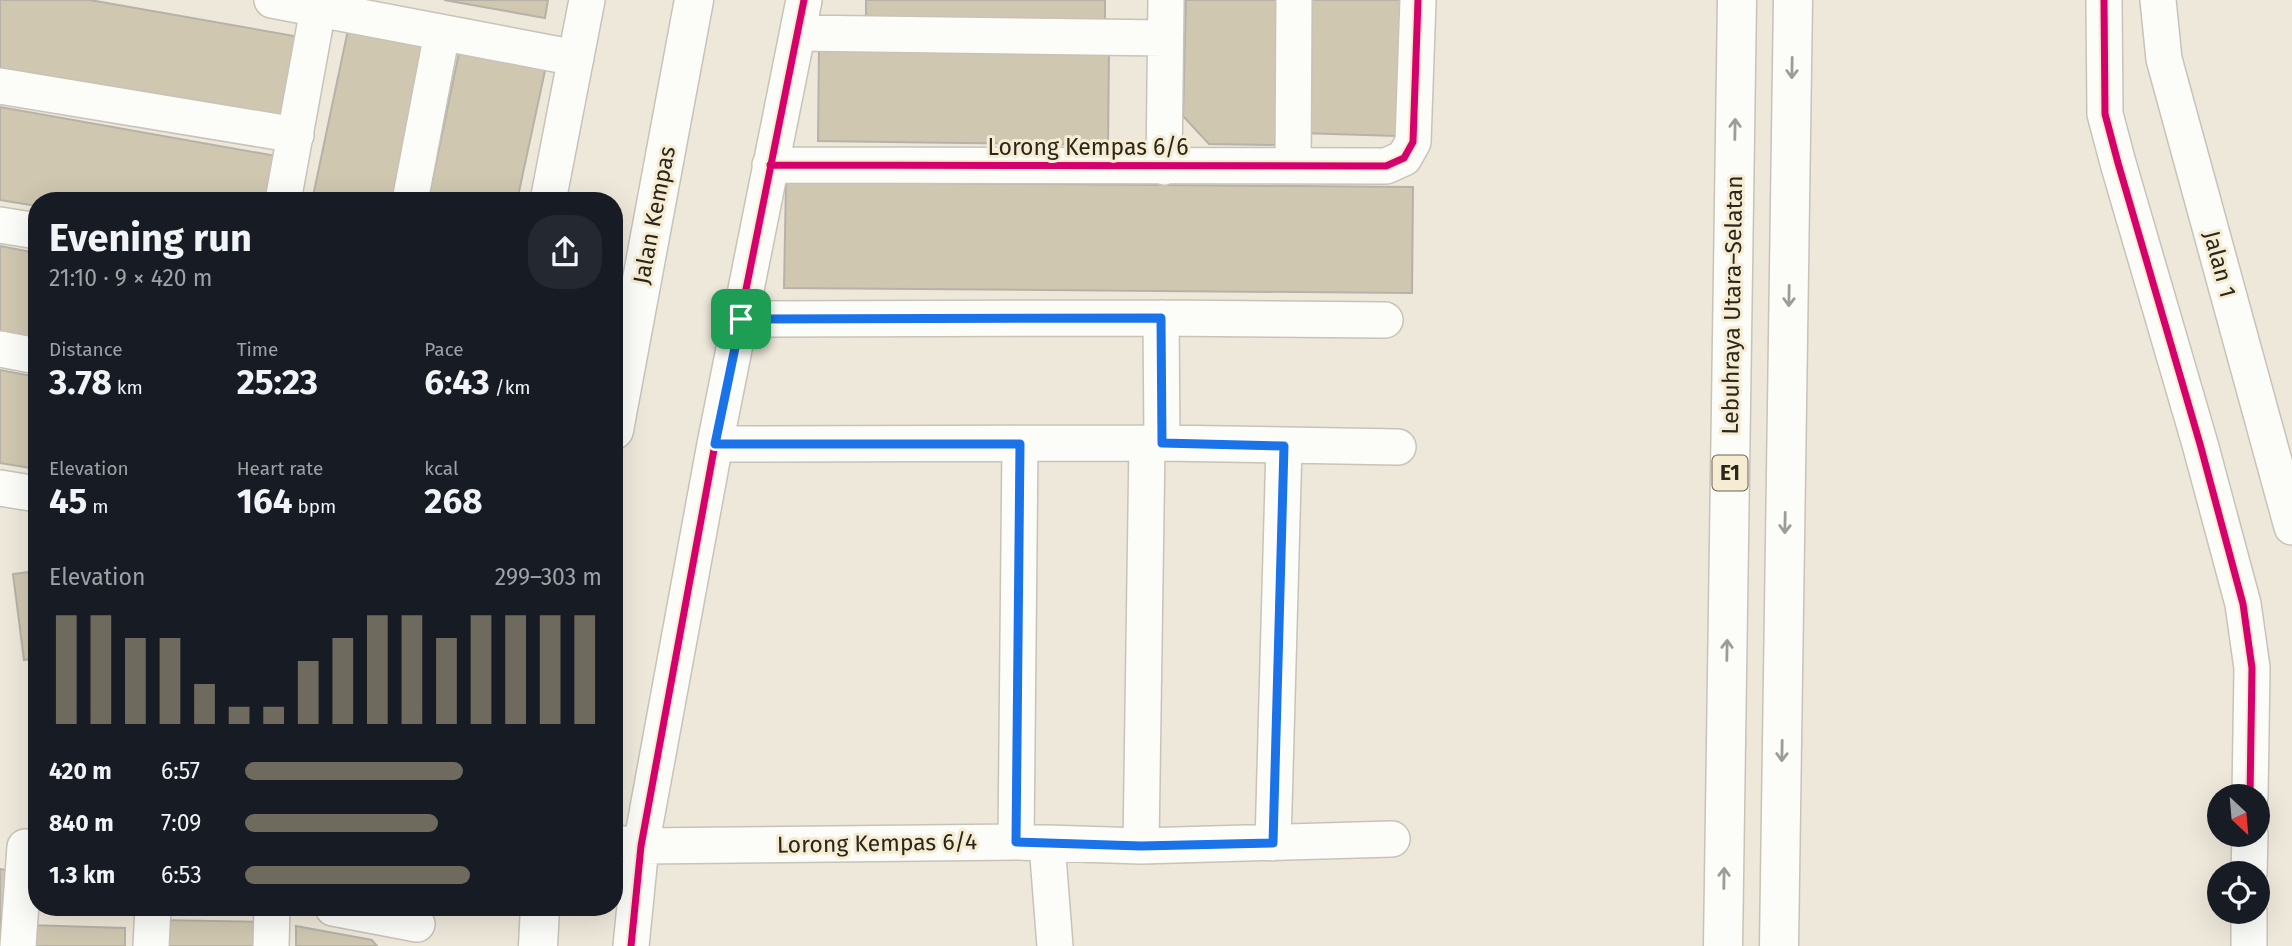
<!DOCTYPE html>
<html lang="en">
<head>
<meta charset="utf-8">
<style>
	body { margin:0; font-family:"Fira Sans",sans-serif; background:#242831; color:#f1f3f6; height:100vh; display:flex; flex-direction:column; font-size:26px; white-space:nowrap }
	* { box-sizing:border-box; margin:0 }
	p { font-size:23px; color:#9ea1a6 }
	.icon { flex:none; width:38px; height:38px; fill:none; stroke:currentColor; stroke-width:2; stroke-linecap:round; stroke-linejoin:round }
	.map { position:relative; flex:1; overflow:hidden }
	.side { position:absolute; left:28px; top:192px; width:595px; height:724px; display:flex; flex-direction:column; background:#171b24; border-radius:28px; box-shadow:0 7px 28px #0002 }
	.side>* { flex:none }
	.needle { width:46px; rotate:154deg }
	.fabs { position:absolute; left:2207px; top:784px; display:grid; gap:14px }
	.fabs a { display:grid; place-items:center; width:63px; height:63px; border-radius:50%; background:#171b24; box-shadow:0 7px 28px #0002; font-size:35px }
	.pin { position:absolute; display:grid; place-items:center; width:60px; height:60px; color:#fff; margin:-30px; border-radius:14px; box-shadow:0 4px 10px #0006 }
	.round { display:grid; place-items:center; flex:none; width:74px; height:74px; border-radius:28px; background:#242831 }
	.headline { display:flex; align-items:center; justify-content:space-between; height:119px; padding:0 21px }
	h1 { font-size:38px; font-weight:700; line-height:52px }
	.metrics { display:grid; grid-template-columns:repeat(3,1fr); gap:10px; height:119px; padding:7px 21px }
	.metrics div { display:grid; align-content:center }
	.metrics b { font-size:35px; font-weight:700 }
	.metrics small { font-size:19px; font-weight:400 }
	.metrics p { font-size:19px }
	.chart { height:196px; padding:14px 21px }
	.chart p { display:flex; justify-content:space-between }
	.chart svg { width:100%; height:126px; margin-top:7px; stroke:#6e6a5e; stroke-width:6 }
	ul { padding:0 21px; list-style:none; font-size:23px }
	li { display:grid; grid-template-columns:112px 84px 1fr; align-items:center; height:52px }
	li i { height:18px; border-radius:9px; background:#6e6a5e }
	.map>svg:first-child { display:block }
	.building { fill:#cfc7b0; stroke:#b6b2a7; stroke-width:2 }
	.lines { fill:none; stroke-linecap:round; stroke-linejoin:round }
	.minor-casing { stroke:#c7c3b8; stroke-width:38 }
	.major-casing { stroke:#c7c3b8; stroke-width:41 }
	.highway-casing { stroke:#c7c3b8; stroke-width:41 }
	.minor { stroke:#fcfcf9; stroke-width:35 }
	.major { stroke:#fcfcf9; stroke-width:38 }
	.highway { stroke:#fcfcf9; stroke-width:38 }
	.cycleway-casing { stroke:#f5ecd2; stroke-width:11 }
	.cycleway { stroke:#d6006c; stroke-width:7 }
	.oneway { stroke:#9e9c96 }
	.route-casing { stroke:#fff; stroke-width:14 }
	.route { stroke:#1a73e8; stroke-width:9 }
	.labels { text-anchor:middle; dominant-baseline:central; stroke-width:6; stroke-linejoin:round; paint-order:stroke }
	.shield { fill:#f5ecd2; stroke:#676153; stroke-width:2 }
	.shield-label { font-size:21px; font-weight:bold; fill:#2a261c }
	.street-label { font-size:23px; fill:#2a261c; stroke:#f5ecd2 }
</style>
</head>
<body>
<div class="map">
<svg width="2292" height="946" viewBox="0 0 2292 946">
	<rect width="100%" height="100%" fill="#ede8da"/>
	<!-- building -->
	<path class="building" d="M0,0H90L300,37L284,127L0,77Z
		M444,0H548L545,18Z
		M866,0H1105V22L866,19Z
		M1186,0H1284L1279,145L1209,144L1183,116Z
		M1304,0H1402L1397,136L1300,133Z
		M349,25L434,43L401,201H312Z
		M819,45L1109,49L1108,145L818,141Z
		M460,48L546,66L517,201H428Z
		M0,107L276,156L268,201H37V206L0,200Z
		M786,182L1413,187L1412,293L784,288Z
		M0,246L37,253V345L0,339Z
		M0,370L37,377V469L0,463Z
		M37,571V658L24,660L13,574Z
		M0,869L11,871L7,946H0Z
		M159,920L268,922L267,946H158Z
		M26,925L125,928V946H25Z
		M296,926L372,940L377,946H296Z"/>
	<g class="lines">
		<defs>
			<path id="minor" d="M272,0L576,58
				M2104,0L2105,114L2118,163L2200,444L2243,604L2252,668L2250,796
				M2158,0L2164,59L2292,527
				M798,33L1165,38
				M0,86L296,135
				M770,165L1386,166L1404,158L1413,142L1418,0
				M1293,166L1294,0
				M1164,167L1166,0
				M283,201L318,9
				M410,201L442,33
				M548,201L587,0
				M0,225L37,231
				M1161,318L1162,443
				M742,319L1161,318L1385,320
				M0,349L37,356
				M715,444L1162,443L1398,447
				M0,488L37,494
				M1016,842L1020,444
				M614,843L641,846L1016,842L1141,846L1392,839
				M1273,843L1284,446
				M1047,844L1055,946
				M1141,846L1147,444
				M2249,873L2250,835
				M333,908L417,924
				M18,946L25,847
				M151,946L153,908
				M271,946L272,908
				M631,946L641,846L715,444L804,0
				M2249,946V912"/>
			<path id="major" d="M614,430L694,0
				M538,946L540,908"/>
			<path id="highway" d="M1723,946L1737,0
				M1779,946L1793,0"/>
		</defs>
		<!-- minor casing -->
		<use href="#minor" class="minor-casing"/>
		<!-- major casing -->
		<use href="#major" class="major-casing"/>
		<!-- highway casing -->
		<use href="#highway" class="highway-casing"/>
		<!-- minor -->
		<use href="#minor" class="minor"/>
		<!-- major -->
		<use href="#major" class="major"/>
		<!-- highway -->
		<use href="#highway" class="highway"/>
		<defs>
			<path id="cycleway" d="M2104,0L2105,114L2118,163L2200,444L2243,604L2252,668L2250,796
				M770,165L1386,166L1404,158L1413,142L1418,0
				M631,946L641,846L715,444L804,0"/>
		</defs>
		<!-- cycleway casing -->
		<use href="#cycleway" class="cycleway-casing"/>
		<!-- cycleway -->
		<use href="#cycleway" class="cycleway"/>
	</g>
	<!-- one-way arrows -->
	<defs><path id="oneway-shaft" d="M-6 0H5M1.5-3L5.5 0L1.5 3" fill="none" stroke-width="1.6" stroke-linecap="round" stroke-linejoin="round" transform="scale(1.75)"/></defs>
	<g class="oneway">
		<use href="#oneway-shaft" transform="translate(1792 68) rotate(91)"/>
		<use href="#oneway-shaft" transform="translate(1735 129) rotate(-89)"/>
		<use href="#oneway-shaft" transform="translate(1789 296) rotate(91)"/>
		<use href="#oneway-shaft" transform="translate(1785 523) rotate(91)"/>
		<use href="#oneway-shaft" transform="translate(1727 650) rotate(-89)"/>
		<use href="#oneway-shaft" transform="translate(1782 751) rotate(91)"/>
		<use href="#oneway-shaft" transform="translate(1724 878) rotate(-89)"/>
	</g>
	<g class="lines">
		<defs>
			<path id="route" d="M1161,318L1162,443L1284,446L1273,843L1141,846L1016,842L1020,444H715L741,319Z"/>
		</defs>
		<!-- route casing -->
		<use href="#route" class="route-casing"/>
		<!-- route -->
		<use href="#route" class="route"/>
	</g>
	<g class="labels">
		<!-- shield labels -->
		<rect class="shield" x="1712.5" y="455.5" width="35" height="35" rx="5"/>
		<g class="shield-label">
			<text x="1730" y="473">E1</text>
		</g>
		<!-- street labels -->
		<g class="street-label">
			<text x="1088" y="147">Lorong Kempas 6/6</text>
			<text transform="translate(654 215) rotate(-79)">Jalan Kempas</text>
			<text transform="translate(2220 264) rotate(75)">Jalan 1</text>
			<text transform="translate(1732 305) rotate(-89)">Lebuhraya Utara–Selatan</text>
			<text transform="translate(877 843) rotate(-1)">Lorong Kempas 6/4</text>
		</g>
	</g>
</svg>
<div class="fabs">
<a><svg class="needle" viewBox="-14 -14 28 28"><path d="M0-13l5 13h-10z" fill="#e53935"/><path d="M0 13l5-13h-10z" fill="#9ea1a6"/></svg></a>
<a><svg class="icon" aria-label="locate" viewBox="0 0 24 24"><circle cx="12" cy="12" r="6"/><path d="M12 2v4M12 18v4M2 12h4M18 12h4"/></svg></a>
</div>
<div class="pin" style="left:741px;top:319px;background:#1e9e55"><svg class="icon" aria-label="arrive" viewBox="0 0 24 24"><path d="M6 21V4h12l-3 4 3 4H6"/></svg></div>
<section class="side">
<div class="headline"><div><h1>Evening run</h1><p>21:10 · 9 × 420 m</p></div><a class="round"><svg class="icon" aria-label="share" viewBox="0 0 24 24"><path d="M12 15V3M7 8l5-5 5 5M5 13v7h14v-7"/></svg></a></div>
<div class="metrics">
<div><p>Distance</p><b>3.78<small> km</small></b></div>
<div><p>Time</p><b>25:23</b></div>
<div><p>Pace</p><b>6:43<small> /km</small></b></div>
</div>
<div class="metrics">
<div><p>Elevation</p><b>45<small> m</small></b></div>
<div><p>Heart rate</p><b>164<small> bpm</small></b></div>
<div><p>kcal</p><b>268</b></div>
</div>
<div class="chart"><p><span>Elevation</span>299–303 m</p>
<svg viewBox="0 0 160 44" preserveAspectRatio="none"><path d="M5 44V6M15 44V6M25 44V14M35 44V14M45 44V30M55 44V38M65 44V38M75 44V22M85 44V14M95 44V6M105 44V6M115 44V14M125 44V6M135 44V6M145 44V6M155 44V6"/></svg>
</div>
<ul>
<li><b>420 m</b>6:57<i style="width:61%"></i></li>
<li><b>840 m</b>7:09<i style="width:54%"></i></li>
<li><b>1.3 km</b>6:53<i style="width:63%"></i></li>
</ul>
</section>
</div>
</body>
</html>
